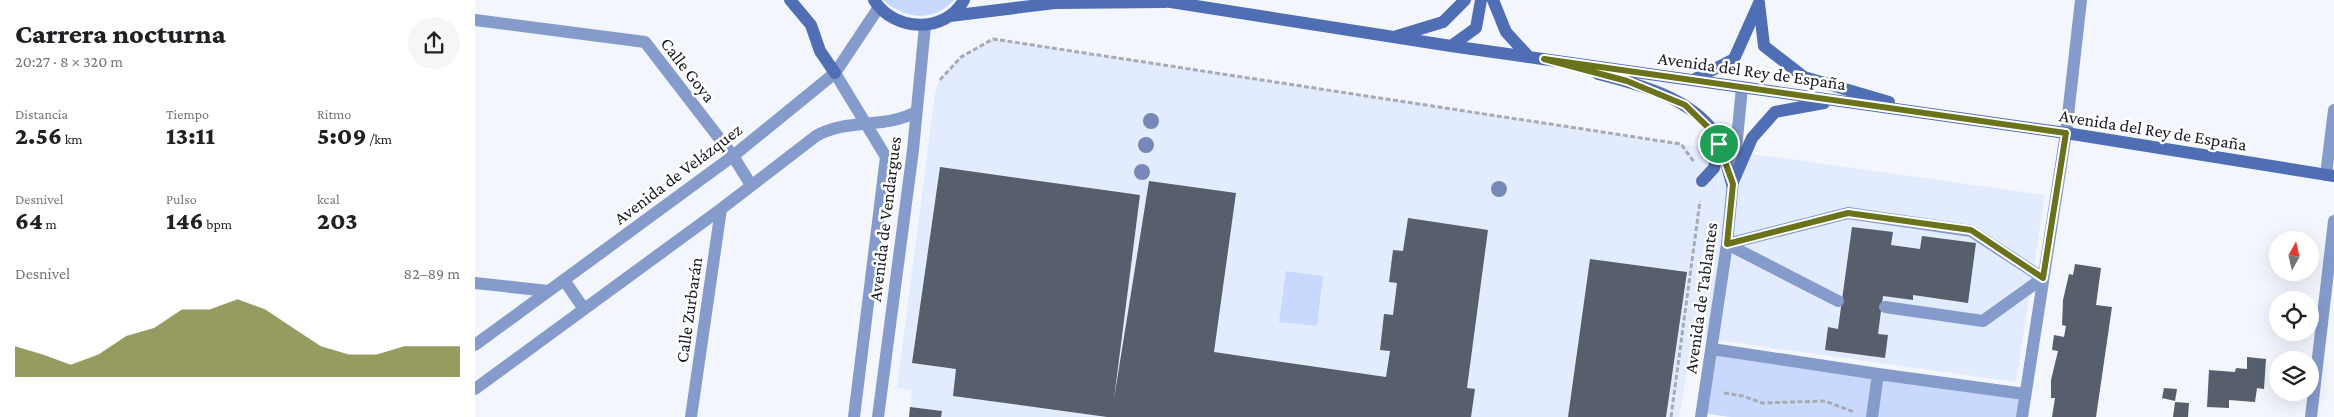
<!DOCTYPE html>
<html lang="es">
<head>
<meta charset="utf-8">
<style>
	body { margin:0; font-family:"Crimson Pro",serif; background:#f6f6f6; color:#202124; height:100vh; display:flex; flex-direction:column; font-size:19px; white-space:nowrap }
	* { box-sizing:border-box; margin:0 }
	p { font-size:16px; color:#757577 }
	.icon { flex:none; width:28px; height:28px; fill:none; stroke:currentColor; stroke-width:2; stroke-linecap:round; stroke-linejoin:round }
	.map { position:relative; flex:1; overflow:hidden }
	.details { display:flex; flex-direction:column; background:#fff; width:475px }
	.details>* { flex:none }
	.needle { width:32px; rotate:8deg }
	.tools { position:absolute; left:1794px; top:231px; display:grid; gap:10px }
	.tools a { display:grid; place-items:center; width:50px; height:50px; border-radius:50%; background:#fff; box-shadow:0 5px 20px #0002; font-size:25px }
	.pin { position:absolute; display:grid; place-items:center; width:42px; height:42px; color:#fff; margin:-21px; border:2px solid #fff; border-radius:50%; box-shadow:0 1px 5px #0007 }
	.round { display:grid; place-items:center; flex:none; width:52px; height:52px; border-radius:26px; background:#f6f6f6 }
	.summary { display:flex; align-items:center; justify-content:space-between; height:85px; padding:0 15px }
	h1 { font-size:28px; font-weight:800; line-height:38px }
	.stats { display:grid; grid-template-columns:repeat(3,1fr); gap:8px; height:85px; padding:5px 15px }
	.stats div { display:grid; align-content:center }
	.stats b { font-size:25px; font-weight:800 }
	.stats small { font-size:14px; font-weight:400 }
	.stats p { font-size:14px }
	.chart { height:140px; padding:10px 15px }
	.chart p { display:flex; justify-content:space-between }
	.chart svg { width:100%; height:90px; margin-top:5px; fill:#6a731c; opacity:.7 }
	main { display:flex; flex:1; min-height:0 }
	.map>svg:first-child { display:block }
	.built { fill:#e3ecff }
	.green { fill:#c8d9fd }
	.building { fill:#575e6c }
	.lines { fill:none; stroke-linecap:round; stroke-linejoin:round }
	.path { stroke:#a8abb1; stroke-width:3; stroke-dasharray:5 2.5; stroke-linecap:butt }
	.service { stroke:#859bcc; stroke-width:12 }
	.minor { stroke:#859bcc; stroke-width:12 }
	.tertiary { stroke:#859bcc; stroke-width:12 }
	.secondary { stroke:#506eb4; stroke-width:12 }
	.tree { fill:#7787b6 }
	.route-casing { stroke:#fff; stroke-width:10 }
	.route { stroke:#6a731c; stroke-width:6 }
	.labels { text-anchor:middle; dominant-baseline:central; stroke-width:5; stroke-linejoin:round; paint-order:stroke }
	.street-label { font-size:18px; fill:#171a20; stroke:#fff }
</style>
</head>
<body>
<main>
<section class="details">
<div class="summary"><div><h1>Carrera nocturna</h1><p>20:27 · 8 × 320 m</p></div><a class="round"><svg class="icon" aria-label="share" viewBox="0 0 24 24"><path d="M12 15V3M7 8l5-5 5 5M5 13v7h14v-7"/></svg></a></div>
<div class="stats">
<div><p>Distancia</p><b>2.56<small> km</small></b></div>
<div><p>Tiempo</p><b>13:11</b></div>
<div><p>Ritmo</p><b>5:09<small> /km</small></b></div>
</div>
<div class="stats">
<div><p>Desnivel</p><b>64<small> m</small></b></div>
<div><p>Pulso</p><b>146<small> bpm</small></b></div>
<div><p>kcal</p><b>203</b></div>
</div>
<div class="chart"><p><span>Desnivel</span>82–89 m</p>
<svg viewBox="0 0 160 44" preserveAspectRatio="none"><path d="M0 44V29L10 33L20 38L30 33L40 24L50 20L60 11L70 11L80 6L90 11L100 20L110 29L120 33L130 33L140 29L150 29L160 29V44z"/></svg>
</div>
</section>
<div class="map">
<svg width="1859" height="417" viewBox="0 0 1859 417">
	<rect width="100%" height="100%" fill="#f3f6fd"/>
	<!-- built -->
	<path class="built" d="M518,39L1206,144L1570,195L1541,382L1218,337L1204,417H434L437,390L422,388L460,93L464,81L486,57Z"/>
	<!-- green -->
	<path class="green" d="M408,0H479C459,23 429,19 408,0Z
		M811,271L848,276L842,326L804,322Z
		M1237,349L1550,394L1547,417H1255L1227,413Z"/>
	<!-- building -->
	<path class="building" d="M465,167L665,195L639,399L674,181L761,193L739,352L828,365L911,377L915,351L905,350L909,314L918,315L922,283L914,282L918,250L928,251L933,218L1013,230L992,388L1000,389L996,417H632L478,396L481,369L437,363Z
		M1377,227L1418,232L1416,245L1445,249L1447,236L1501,243L1493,303L1438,295V300L1408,296L1403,334L1413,335L1410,358L1350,350L1353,327L1363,329Z
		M1115,259L1212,272L1191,417H1093Z
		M1600,264L1626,268L1621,305L1637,307L1621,417H1577L1580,398H1576V380L1583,351L1577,350L1579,335L1589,337L1591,326L1587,325L1588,300L1594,274L1598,275Z
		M1772,357L1791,359L1789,389L1782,388L1780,402L1754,400V408L1732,407L1734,370L1760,372L1761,368L1772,369Z
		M1689,388L1702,389L1700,401L1687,398Z
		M1700,402L1714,403L1713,417H1698Z
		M435,407L467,411L466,417H434Z"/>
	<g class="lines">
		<!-- path -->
		<path class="path" d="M465,80L486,57L518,39L1206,144L1219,162
			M1249,393L1268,396L1287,403L1350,401L1379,412
			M1196,417L1225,201"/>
		<!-- service -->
		<path class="service" d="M1252,244L1373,213L1496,231L1568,278L1508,321L1410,307
			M1252,244L1363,301"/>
		<!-- minor -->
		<path class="minor" d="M0,20L170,42L258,156L276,185
			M1851,175L1859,110
			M89,280L109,309
			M0,283L73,291
			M0,345L258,156L360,73
			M1237,349L1403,374L1550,394
			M0,389L246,209L341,136C373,118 410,129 441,112
			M216,417L246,209
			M1226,417L1252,244L1267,87
			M1397,417L1403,374
			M1547,417L1591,133L1606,0
			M1836,417L1859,221"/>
		<!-- tertiary -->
		<path class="tertiary" d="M379,417L411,157L360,73L404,7
			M403,417L438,150L450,26"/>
		<!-- secondary -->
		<path class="secondary" d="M315,0L336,25L345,51L360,73
			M399,0C419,32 470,34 489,0
			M683,0L976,46L1591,133L1859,176
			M1018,0L1031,32L1054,57
			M1284,3L1289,46L1329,77L1414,102
			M475,16L580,3L690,2
			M922,36L968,22L990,0
			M976,46L1001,28L1006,0
			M1123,74C1163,84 1214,97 1240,133C1247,145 1253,170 1257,184
			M1218,80L1259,59L1284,3
			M1227,181L1239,168L1244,144
			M1257,184L1277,138L1300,112L1349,103"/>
	</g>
	<!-- trees -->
	<g class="tree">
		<circle cx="676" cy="121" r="8"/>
		<circle cx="671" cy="145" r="8"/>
		<circle cx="667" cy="172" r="8"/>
		<circle cx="1024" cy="189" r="8"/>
	</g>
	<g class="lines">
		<defs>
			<path id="route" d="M1069,59L1591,133L1568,278L1496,230L1373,213L1252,244L1258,184L1240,134L1210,105L1152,81Z"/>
		</defs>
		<!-- route casing -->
		<use href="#route" class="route-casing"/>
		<!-- route -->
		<use href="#route" class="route"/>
	</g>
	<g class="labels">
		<!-- street labels -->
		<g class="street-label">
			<text transform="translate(213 70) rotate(52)">Calle Goya</text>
			<text transform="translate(1277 71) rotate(8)">Avenida del Rey de España</text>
			<text transform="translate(1678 130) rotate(9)">Avenida del Rey de España</text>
			<text transform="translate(203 174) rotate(-37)">Avenida de Velázquez</text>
			<text transform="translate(410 219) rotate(-83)">Avenida de Vendargues</text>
			<text transform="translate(1226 298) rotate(-82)">Avenida de Tablantes</text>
			<text transform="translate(214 310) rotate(-82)">Calle Zurbarán</text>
		</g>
	</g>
</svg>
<div class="tools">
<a><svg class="needle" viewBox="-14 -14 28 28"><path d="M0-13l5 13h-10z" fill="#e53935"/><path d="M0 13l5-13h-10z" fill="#757577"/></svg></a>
<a><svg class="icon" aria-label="locate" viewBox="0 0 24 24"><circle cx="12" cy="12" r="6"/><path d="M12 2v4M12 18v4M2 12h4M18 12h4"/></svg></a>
<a><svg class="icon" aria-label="layers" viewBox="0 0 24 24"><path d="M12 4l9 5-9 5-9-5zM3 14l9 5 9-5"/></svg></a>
</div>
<div class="pin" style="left:1244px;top:144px;background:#1e9e55"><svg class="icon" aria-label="arrive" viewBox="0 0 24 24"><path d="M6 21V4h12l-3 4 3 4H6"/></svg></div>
</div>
</main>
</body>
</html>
